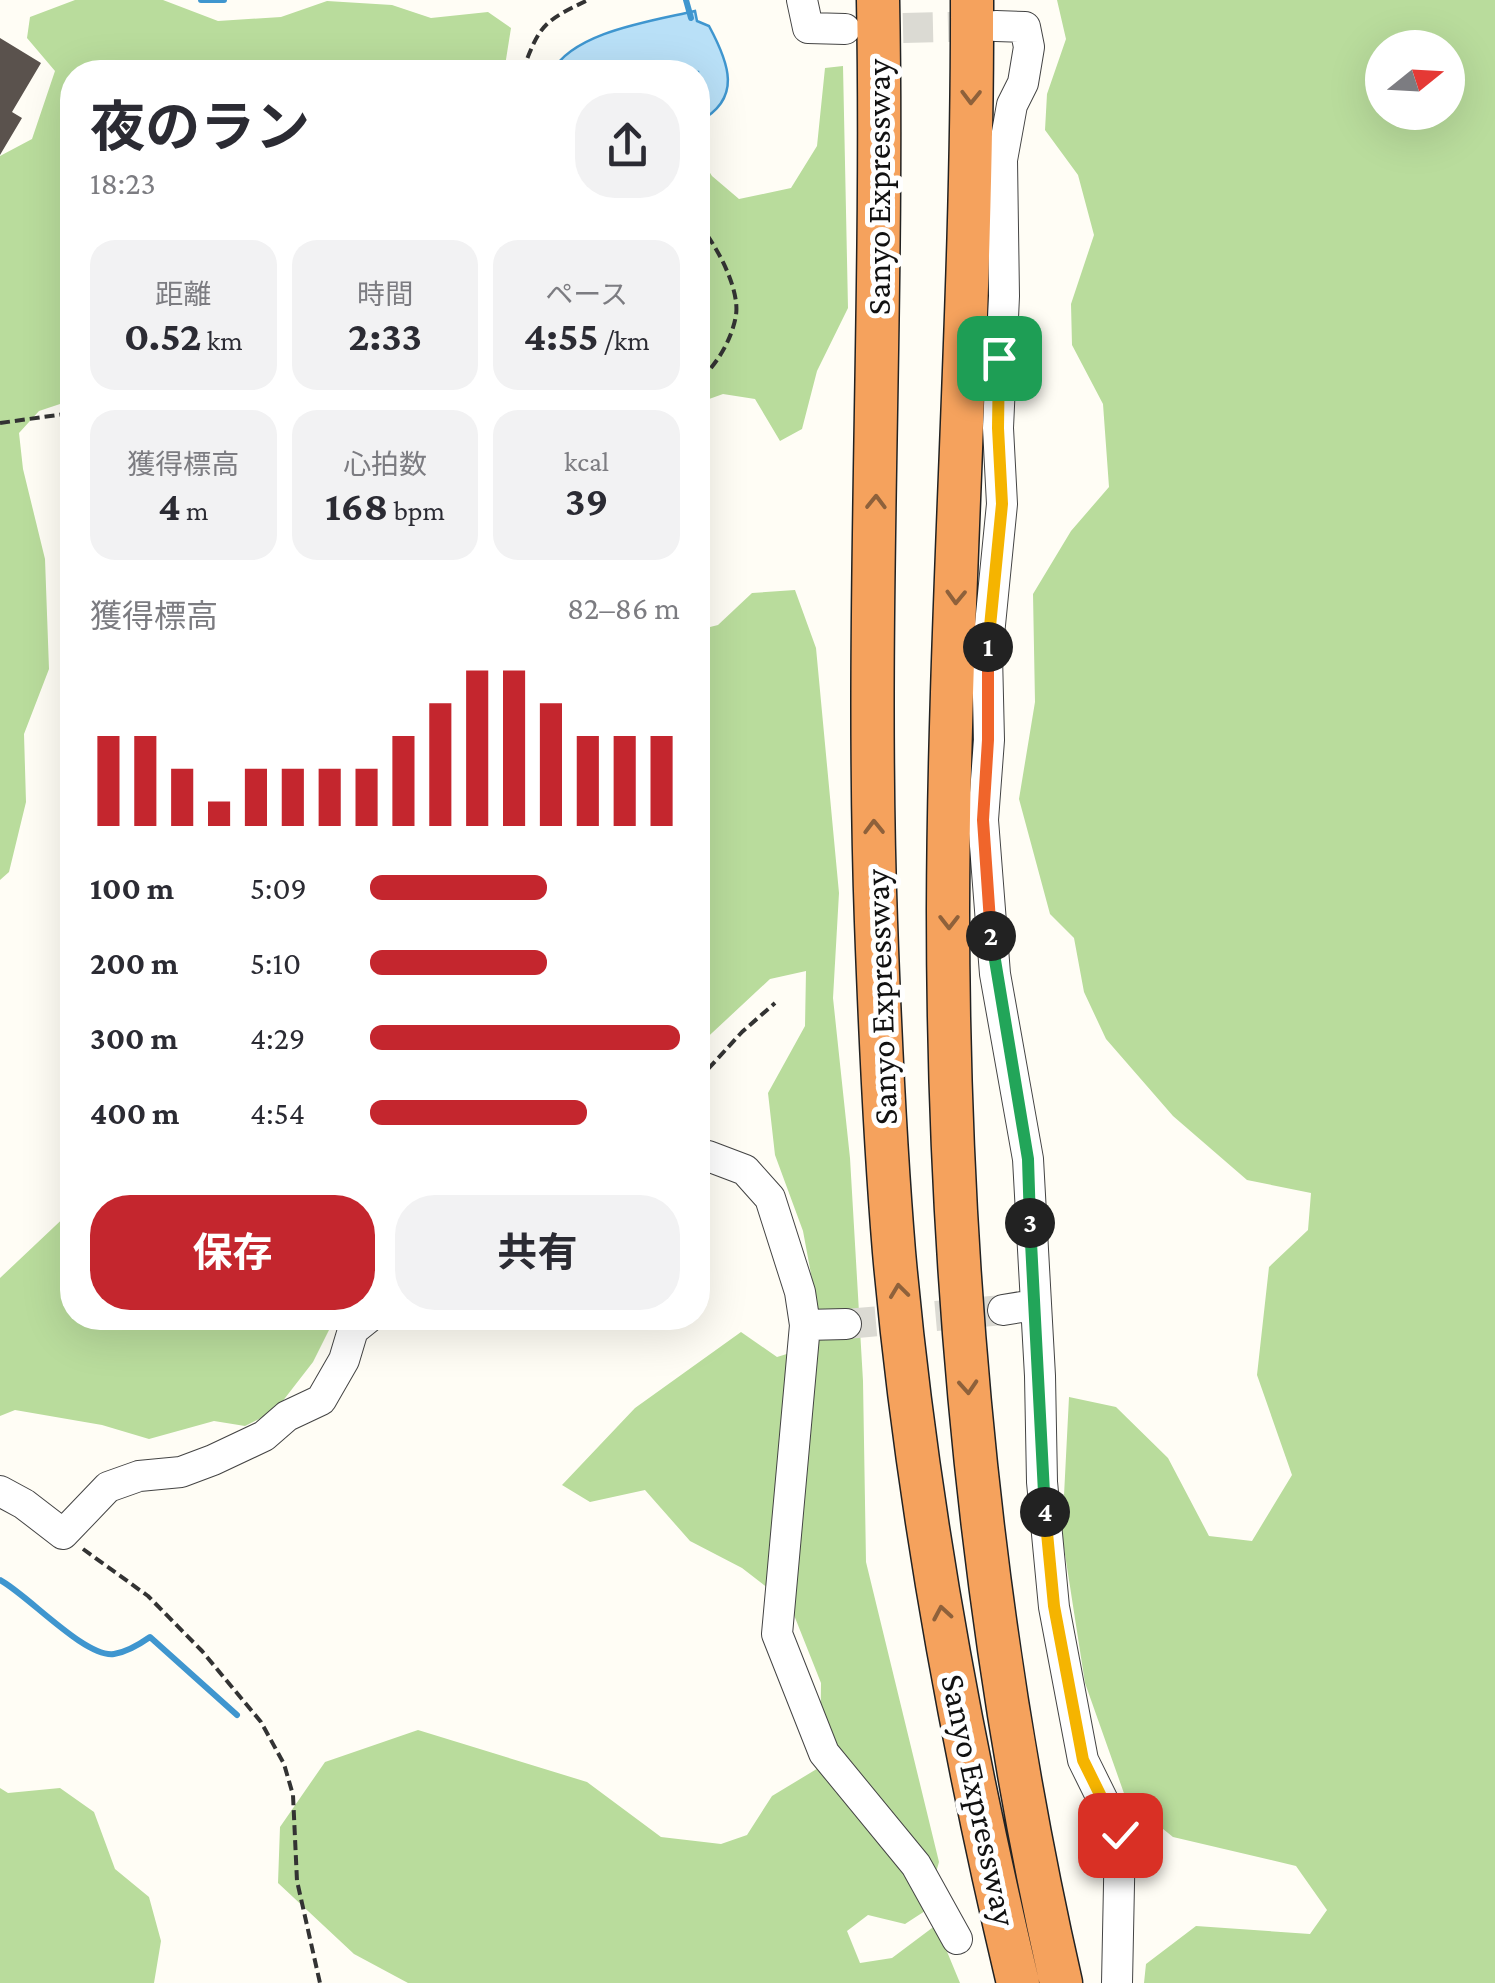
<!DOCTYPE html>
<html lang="ja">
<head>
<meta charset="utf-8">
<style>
	body { margin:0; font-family:"Crimson Pro","Noto Sans JP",serif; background:#f2f2f3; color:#2b2b33; height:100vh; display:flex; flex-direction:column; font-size:38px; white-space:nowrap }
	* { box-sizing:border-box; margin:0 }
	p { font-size:32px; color:#7c7c81 }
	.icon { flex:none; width:55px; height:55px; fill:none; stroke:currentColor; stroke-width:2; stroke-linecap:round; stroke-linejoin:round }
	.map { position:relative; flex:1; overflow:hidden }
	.details { position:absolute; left:60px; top:60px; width:650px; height:1270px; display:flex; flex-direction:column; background:#fff; border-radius:40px; box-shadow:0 10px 40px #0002 }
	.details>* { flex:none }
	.needle { width:65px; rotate:72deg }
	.buttons { position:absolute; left:1365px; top:30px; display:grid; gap:20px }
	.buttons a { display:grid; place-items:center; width:100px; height:100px; border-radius:50%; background:#fff; box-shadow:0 10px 40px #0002; font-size:50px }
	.pin { position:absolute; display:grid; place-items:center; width:85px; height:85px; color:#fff; margin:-42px; border-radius:20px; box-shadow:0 5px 15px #0006 }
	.km { position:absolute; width:50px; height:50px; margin:-25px; border-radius:50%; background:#222; color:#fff; font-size:28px; line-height:50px; text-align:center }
	.round { display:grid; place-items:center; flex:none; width:105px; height:105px; border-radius:40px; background:#f2f2f3 }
	.head { display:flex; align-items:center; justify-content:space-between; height:170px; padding:0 30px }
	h1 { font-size:55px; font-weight:700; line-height:75px }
	.figures { display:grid; grid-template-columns:repeat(3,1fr); gap:15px; height:170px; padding:10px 30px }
	.figures div { display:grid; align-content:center; border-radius:25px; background:#f2f2f3; text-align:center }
	.figures b { font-size:42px; font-weight:700 }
	.figures small { font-size:28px; font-weight:400 }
	.figures p { font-size:28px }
	.chart { height:280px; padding:20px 30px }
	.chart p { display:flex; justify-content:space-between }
	.chart svg { width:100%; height:180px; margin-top:10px; stroke:#c4262e; stroke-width:6 }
	.button { display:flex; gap:20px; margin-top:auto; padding:20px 30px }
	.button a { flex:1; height:115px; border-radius:40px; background:#c4262e; color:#fff; font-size:40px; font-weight:700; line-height:115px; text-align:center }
	.button a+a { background:#f2f2f3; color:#2b2b33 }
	ul { padding:0 30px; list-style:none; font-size:32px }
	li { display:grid; grid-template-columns:160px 120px 1fr; align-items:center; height:75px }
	li i { height:25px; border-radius:12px; background:#c4262e }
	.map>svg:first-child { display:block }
	.forest { fill:#b9dc9c; fill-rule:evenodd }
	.water { fill:#b9e0f7; stroke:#3f96cf; stroke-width:2.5 }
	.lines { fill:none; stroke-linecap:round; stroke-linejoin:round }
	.stream { stroke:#3f96cf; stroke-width:6 }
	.building { fill:#5a524d }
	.minor-tunnel { stroke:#dbdad3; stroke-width:30; stroke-dasharray:30 15; stroke-linecap:butt }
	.minor-casing { stroke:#444; stroke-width:32 }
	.highway-casing { stroke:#222; stroke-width:45 }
	.path { stroke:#333; stroke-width:4; stroke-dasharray:10 5; stroke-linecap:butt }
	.minor { stroke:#fff; stroke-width:30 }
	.highway { stroke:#f5a25d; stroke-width:42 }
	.oneway { stroke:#8e613b }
	.split-1-casing { stroke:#fff; stroke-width:20 }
	.split-2-casing { stroke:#fff; stroke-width:20 }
	.split-3-casing { stroke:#fff; stroke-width:20 }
	.split-4-casing { stroke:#fff; stroke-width:20 }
	.split-5-casing { stroke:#fff; stroke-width:20 }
	.split-1 { stroke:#f5b400; stroke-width:12 }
	.split-2 { stroke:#f0652b; stroke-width:12 }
	.split-3 { stroke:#22a559; stroke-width:12 }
	.split-4 { stroke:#22a559; stroke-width:12 }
	.split-5 { stroke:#f5b400; stroke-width:12 }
	.labels { text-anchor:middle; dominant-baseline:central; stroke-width:10; stroke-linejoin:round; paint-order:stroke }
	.street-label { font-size:35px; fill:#111; stroke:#fff }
</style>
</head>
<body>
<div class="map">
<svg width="1495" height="1983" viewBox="0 0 1495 1983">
	<rect width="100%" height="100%" fill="#fffdf5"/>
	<!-- forest -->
	<path class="forest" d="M75,0H163L218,21L281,17L327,1L392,5L431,18L488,12L511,28L504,72H72V400L39,411L19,433L23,469L45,559L49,669L24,734L26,802L9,872L0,880V156L32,139L55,71L27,38L30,17Z
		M1057,0H1495V1983H1144L1146,1964L1196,1926L1310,1934L1327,1910L1296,1866L1173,1837L1126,1799L1085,1683L1062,1535L1069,1397L1116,1407L1168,1458L1209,1536L1252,1541L1292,1475L1257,1375L1269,1267L1308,1230L1311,1193L1247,1180L1173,1116L1106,1039L1084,992L1074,938L1050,914L1019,799L1035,702L1033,594L1071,531L1109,487L1103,404L1072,345L1071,304L1094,235L1078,175L1045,130L1047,94L1066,39ZM1382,48H1448V112H1382Z
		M843,66L848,308L817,371L802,429L780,441L755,399L723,394L698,403V154L712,176L739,199L791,188L817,146L825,68Z
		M795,590L816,648L839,893L833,998L850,1158L863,1381L866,1562L939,1862L925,1911L905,1924L868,1915L847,1931L860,1963L892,1958L936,1925L960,1983H408L354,1954L278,1883L280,1827L325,1762L418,1730L587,1782L661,1837L721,1844L747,1835L772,1796L820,1767L821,1683L790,1605L742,1568L690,1541L645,1490L590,1502L562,1485L635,1408L741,1332L777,1357L816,1345L814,1290L803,1231L775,1155L768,1093L805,1026L806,971L770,979L698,1046V630L718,625L752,593Z
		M72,1210V1318H335L313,1362L275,1411L245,1426L214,1421L149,1439L102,1425L15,1410L0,1416V1278Z
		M0,1788L8,1793L60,1788L94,1812L115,1869L149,1897L161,1941L154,1983H0Z"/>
	<!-- water -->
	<path class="water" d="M695,11L697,21L709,26C729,63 743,99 698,122V72H552C573,32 652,21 695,11Z"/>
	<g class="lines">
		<!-- stream -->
		<path class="stream" d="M201,0H224
			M686,0L691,18
			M0,1580C28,1595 85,1658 114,1654C127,1652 140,1644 150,1637L237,1715"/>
	</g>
	<!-- building -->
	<path class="building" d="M0,38L41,63L12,112L22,118L0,155Z"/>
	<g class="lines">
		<!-- minor-tunnel -->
		<path class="minor-tunnel" d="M858,29L992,26
			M846,1324L1003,1310"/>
		<defs>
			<path id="minor" d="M802,0L808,28L845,29
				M996,26L1025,27L1029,47L1023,83L1012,105L1002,160L1004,296L998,428L1002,504L987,655L989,740L983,820L995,974L1028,1159L1040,1376L1042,1482L1054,1607L1083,1760L1120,1835L1117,1983
				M698,1156H708L745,1170L770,1198L800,1292L805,1325L777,1634L824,1753L916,1865L957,1939
				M1003,1310L1034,1305
				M805,1325L846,1324
				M0,1491L24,1504L63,1534L108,1487L139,1476L181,1472L213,1460L264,1436L287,1416L321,1400L344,1360L353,1330L368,1318"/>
			<path id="highway" d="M878,0C884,307 865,615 876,922C880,1032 885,1143 894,1252C916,1498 961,1743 1018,1983
				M972,0C973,304 949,607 948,910C948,1270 981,1632 1061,1983"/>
		</defs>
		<!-- minor casing -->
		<use href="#minor" class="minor-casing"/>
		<!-- highway casing -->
		<use href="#highway" class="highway-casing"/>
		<!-- path -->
		<path class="path" d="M522,72C540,25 542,22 588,0
			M698,224C715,242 740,288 736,315C732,340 716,366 698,381
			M0,423L72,413
			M698,1080L742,1032L775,1003
			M83,1549L148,1596L202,1651L261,1722L284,1764L293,1795L297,1881L320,1983"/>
		<!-- minor -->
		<use href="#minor" class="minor"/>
		<!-- highway -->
		<use href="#highway" class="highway"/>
	</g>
	<!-- one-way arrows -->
	<defs><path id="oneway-chevron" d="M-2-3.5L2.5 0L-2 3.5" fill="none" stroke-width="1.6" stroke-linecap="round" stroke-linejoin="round" transform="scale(2.5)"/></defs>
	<g class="oneway">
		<use href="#oneway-chevron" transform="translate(971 97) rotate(91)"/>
		<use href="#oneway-chevron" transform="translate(876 502) rotate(-89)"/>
		<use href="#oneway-chevron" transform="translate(956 597) rotate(92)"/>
		<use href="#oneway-chevron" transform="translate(874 827) rotate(-91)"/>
		<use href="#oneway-chevron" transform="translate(949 922) rotate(90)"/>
		<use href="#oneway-chevron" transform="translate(899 1291) rotate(-97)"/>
		<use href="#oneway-chevron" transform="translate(968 1387) rotate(86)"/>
		<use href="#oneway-chevron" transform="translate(942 1613) rotate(-100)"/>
	</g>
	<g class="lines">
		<defs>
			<path id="split-1" d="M988,647L1002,504L998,428L999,358"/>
			<path id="split-2" d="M988,647V740L983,820L991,936"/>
			<path id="split-3" d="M991,936L1028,1159L1030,1223"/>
			<path id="split-4" d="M1030,1223L1045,1512"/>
			<path id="split-5" d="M1045,1512L1054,1606L1083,1760L1120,1835"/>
		</defs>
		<!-- split-1 casing -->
		<use href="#split-1" class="split-1-casing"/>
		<!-- split-2 casing -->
		<use href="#split-2" class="split-2-casing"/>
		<!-- split-3 casing -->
		<use href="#split-3" class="split-3-casing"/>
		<!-- split-4 casing -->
		<use href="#split-4" class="split-4-casing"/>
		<!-- split-5 casing -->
		<use href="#split-5" class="split-5-casing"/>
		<!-- split-1 -->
		<use href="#split-1" class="split-1"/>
		<!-- split-2 -->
		<use href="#split-2" class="split-2"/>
		<!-- split-3 -->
		<use href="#split-3" class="split-3"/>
		<!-- split-4 -->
		<use href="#split-4" class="split-4"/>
		<!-- split-5 -->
		<use href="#split-5" class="split-5"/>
	</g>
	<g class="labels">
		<!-- street labels -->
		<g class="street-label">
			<text transform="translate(878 187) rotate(-90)">Sanyo Expressway</text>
			<text transform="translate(881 997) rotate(-92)">Sanyo Expressway</text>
			<text transform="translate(979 1800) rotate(78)">Sanyo Expressway</text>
		</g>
	</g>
</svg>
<div class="buttons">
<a><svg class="needle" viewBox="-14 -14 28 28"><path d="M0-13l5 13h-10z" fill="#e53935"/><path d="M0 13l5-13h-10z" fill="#7c7c81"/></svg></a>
</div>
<div class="pin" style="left:999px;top:358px;background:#1e9e55"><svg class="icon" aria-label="arrive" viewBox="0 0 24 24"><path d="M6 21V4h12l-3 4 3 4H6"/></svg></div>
<div class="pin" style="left:1120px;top:1835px;background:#d93025"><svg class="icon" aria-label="check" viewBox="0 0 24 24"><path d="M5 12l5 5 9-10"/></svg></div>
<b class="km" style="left:988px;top:647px">1</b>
<b class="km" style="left:991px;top:936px">2</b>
<b class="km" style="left:1030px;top:1223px">3</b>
<b class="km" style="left:1045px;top:1512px">4</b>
<section class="details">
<div class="head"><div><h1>夜のラン</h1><p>18:23</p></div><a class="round"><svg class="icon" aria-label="share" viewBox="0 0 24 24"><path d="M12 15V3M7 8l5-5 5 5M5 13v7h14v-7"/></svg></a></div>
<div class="figures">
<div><p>距離</p><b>0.52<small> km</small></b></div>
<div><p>時間</p><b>2:33</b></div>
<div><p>ペース</p><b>4:55<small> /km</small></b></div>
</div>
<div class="figures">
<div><p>獲得標高</p><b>4<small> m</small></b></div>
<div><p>心拍数</p><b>168<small> bpm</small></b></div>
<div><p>kcal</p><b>39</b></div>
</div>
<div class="chart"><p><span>獲得標高</span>82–86 m</p>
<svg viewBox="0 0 160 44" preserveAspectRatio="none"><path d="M5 44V22M15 44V22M25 44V30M35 44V38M45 44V30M55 44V30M65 44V30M75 44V30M85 44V22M95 44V14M105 44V6M115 44V6M125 44V14M135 44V22M145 44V22M155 44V22"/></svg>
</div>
<ul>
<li><b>100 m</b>5:09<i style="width:57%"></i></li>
<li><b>200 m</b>5:10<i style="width:57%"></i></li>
<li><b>300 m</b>4:29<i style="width:100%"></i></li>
<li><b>400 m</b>4:54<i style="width:70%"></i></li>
</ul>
<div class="button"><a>保存</a><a>共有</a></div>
</section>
</div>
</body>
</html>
